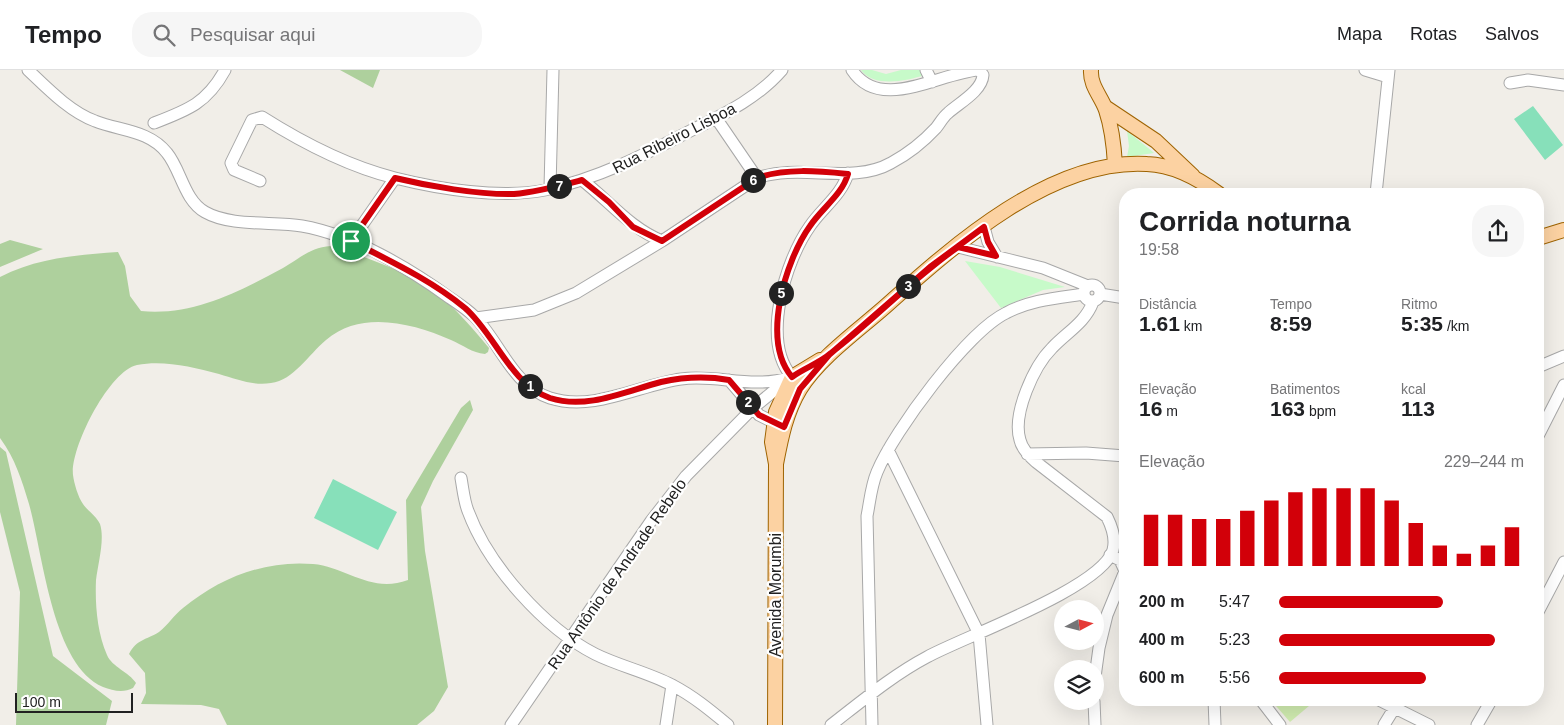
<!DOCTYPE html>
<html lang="pt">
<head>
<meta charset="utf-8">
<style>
	body { margin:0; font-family:Helvetica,sans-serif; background:#f6f6f6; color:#202124; height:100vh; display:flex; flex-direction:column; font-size:19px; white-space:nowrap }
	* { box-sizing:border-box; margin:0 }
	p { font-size:16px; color:#757577 }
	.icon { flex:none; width:28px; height:28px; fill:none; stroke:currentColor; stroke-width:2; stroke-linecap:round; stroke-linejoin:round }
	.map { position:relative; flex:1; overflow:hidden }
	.panel { position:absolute; left:1119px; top:118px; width:425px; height:518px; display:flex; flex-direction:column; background:#fff; border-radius:20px; box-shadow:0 5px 20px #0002 }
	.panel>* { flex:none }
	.needle { width:32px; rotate:83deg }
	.controls { position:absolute; left:1054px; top:530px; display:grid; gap:10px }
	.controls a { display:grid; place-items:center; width:50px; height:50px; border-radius:50%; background:#fff; box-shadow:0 5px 20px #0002; font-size:25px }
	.scale { position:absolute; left:15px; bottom:12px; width:118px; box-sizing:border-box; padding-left:5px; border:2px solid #212121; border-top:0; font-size:14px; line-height:18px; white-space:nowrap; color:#212121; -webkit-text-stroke:4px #fff; paint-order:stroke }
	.pin { position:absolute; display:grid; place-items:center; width:42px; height:42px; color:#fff; margin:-21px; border:2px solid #fff; border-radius:50%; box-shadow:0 1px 5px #0007 }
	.km { position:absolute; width:25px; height:25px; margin:-12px; border-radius:50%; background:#222; color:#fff; font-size:14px; line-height:25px; text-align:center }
	.round { display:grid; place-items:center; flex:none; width:52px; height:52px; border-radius:20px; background:#f6f6f6 }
	.summary { display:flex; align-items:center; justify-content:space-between; height:85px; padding:0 20px }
	h1 { font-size:28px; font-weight:800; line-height:38px }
	.metrics { display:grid; grid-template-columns:repeat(3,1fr); gap:8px; height:85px; padding:5px 20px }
	.metrics div { display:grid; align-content:center }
	.metrics b { font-size:21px; font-weight:800 }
	.metrics small { font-size:14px; font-weight:400 }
	.metrics p { font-size:14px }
	.chart { height:140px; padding:10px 20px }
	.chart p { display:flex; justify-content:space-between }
	.chart svg { width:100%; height:90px; margin-top:5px; stroke:#d20009; stroke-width:6 }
	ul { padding:0 20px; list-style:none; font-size:16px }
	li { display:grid; grid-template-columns:80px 60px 1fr; align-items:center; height:38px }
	li i { height:12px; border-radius:6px; background:#d20009 }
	header { display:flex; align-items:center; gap:30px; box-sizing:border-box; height:70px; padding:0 25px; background:#fff; border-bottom:1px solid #e0e0e0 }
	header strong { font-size:24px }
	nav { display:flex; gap:28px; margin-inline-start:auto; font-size:18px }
	.search { width:350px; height:45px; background:#f6f6f6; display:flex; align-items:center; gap:12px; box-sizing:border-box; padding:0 18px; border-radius:20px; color:#757577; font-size:19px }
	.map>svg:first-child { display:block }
	.grass { fill:#cfebaf }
	.forest { fill:#aed09d }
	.park { fill:#c7fac9 }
	.pitch { fill:#87e0ba }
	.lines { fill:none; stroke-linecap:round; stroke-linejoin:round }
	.minor-casing { stroke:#a8a8a8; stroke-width:13 }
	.major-casing { stroke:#9e6300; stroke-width:16 }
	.minor { stroke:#fff; stroke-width:11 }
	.major { stroke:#fcd2a2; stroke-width:14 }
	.route-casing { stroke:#fff; stroke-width:10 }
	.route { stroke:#d20009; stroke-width:6 }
	.labels { text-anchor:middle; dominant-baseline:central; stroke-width:4.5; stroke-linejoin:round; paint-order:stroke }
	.street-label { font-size:16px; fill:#212121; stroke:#fff }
</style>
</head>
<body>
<header>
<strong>Tempo</strong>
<div class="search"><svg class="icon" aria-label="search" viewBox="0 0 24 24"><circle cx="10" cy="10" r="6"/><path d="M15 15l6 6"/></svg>Pesquisar aqui</div>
<nav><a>Mapa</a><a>Rotas</a><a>Salvos</a></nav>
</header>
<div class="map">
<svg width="1564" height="655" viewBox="0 0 1564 655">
	<rect width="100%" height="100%" fill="#f1eee8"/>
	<!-- grass -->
	<path class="grass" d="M1270,629H1313L1316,630L1290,652Z"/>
	<!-- forest -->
	<path class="forest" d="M340,0H380L373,18Z
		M10,170L43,179L0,197V174Z
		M331,176C368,188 411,202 442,228C460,243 474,260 489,278L488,282L485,284C472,283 463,275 451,270C412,253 361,240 326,270C308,285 294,310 271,313C253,316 236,309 219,304C192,297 164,290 137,295C109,301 70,378 73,405C74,413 78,427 83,434C87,440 97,447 100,454C105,469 98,494 96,510C95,534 97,562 107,585C112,597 129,602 136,613L133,618C124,623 113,621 103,617C52,595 43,483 29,434C22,411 15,388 0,368V207C37,188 76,185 118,182L125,196L130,226L141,241C193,246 238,222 283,198C302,187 309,178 331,176Z
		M470,330L473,340L433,411L421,437L425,481L448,617L434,641L417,655H227L219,639L201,635L141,634L146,623L145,603L129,584C137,569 146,570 159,562C168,555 174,545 183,538C220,508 264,490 313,494C347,497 371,524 408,510L406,430L461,338Z
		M0,377L6,382L53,586L112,631L106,655H16L20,522L0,442Z"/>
	<!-- park -->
	<path class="park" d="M861,0H872L886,4L901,0H922L925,5C906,11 874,18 861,0Z
		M1127,61L1153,82L1154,83L1127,87L1129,76Z
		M965,191L1000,197L1065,217L1043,220L1001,238Z"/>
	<!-- pitch -->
	<path class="pitch" d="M1533,36L1563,75L1545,90L1514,49Z
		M333,409L397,442L378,480L314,448Z"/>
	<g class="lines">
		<defs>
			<path id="minor" d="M28,0C47,18 70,42 95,51C120,61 149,60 167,83C181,100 184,130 205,142C231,157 274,151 302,156C353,165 409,198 450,228C459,234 468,240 475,247C500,273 513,316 550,328C594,342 639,315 681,309C708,305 734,313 761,312C772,312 782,310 792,307
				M852,0C880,43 939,3 978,0
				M926,0L932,12
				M1365,0L1388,7
				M1510,13L1528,10L1564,15
				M716,48L757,108
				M154,53C188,40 207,33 225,0
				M582,110C609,131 630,158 662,171
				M260,111L234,100L231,93L252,50L262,47C303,73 347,96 395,108
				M550,118L553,0
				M1376,124L1389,0
				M984,157L988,172L997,187
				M351,171L395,108C439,119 500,129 545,120C597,109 644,85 692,60C724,44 758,28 782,0
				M958,177L1043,198L1088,216
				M1084 223a8 8 0 1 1 16 0a8 8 0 1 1-16 0Z
				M1100,224L1125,228
				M476,248L534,240L576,223L662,171L757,108C800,93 852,115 891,93C906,85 924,71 936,58C940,53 943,47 948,43C959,33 982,21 983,5L979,0
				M1538,297L1564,286
				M792,307C761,271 785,191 810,156C822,138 842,125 848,103
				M729,310L759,345L781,356
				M1538,366L1564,315
				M888,380L979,564L987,655
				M1027,384L1086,383L1125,386
				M461,408C463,419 464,431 468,441C488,495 544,558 595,584C619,596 647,602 672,615C693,626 710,640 728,655
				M1538,542L1564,492
				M1095,607L1099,578L1107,545L1125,501L1120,490L1110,485
				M1214,629L1215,655
				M1260,629L1280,655
				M1377,629L1429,655
				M1094,631L1095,655
				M511,655L651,451L686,406L753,338L786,311
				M666,655L672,615
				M831,655C862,631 893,605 927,587C963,567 1102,518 1113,480C1116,469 1112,457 1107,447L1036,392C1029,386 1022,379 1020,370C1012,344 1034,296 1052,278C1067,262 1085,253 1093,232
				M872,655L867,446C870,431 871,416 877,402C894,361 967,262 1006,243C1030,230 1057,228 1084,224
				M1384,655L1400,629
				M1477,655L1492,629"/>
			<path id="major" d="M1091,0C1090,16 1101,26 1106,40C1112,58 1114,76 1115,95
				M1105,37L1156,71L1193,106
				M1538,168L1564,160
				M776,394C781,368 786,342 800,319C820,287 859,260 887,235C954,175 1052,88 1147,94C1173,95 1199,109 1219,124
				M775,655L776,394L772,372L776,342L792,307L820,290"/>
		</defs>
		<!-- minor casing -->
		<use href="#minor" class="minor-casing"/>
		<!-- major casing -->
		<use href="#major" class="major-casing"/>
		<!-- minor -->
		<use href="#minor" class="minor"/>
		<!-- major -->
		<use href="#major" class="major"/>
	</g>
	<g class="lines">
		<defs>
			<path id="route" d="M351,171C390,191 431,210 465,238C495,264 510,314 550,328C587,340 626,321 661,312C684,307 706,306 729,310L759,345L784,357L800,319L829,285L930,197L984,157L988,172L996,186L958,177C912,209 875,249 831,283C820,293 804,298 792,307C761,271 785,191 810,156C822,138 842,125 848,104C818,101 785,98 757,108L662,171L633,157L609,132L582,110C559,116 537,122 514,124C479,125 428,116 395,108L351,171"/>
		</defs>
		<!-- route casing -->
		<use href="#route" class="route-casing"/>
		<!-- route -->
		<use href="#route" class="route"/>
	</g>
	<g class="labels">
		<!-- street labels -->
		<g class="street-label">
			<text transform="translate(674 68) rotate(-27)">Rua Ribeiro Lisboa</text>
			<text transform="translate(617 504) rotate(-55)">Rua Antônio de Andrade Rebelo</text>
			<text transform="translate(775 525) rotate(-90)">Avenida Morumbi</text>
		</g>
	</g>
</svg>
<div class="controls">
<a><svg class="needle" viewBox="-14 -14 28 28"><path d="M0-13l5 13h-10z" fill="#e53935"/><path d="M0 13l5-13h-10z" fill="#757577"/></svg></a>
<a><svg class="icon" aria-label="layers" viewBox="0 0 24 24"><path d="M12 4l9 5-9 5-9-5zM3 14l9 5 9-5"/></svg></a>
</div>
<div class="scale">100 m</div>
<div class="pin" style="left:351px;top:171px;background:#1e9e55"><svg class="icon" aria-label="arrive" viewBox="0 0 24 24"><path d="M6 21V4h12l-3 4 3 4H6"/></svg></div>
<b class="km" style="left:530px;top:316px">1</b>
<b class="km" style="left:748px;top:332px">2</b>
<b class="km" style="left:908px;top:216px">3</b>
<b class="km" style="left:781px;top:223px">5</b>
<b class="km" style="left:753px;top:110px">6</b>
<b class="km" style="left:559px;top:116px">7</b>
<section class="panel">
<div class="summary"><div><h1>Corrida noturna</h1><p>19:58</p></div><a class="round"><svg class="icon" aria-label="share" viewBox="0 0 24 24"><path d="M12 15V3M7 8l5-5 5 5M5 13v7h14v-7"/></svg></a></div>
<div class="metrics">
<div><p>Distância</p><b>1.61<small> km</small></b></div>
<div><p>Tempo</p><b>8:59</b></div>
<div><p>Ritmo</p><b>5:35<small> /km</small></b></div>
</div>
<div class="metrics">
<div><p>Elevação</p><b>16<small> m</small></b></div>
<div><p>Batimentos</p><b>163<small> bpm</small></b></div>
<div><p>kcal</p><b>113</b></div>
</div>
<div class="chart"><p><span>Elevação</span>229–244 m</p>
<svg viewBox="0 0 160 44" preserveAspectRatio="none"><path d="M5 44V19M15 44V19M25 44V21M35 44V21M45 44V17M55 44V12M65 44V8M75 44V6M85 44V6M95 44V6M105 44V12M115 44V23M125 44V34M135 44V38M145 44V34M155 44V25"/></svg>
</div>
<ul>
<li><b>200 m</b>5:47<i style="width:67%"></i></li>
<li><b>400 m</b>5:23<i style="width:88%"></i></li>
<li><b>600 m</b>5:56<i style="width:60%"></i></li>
</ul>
</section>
</div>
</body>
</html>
